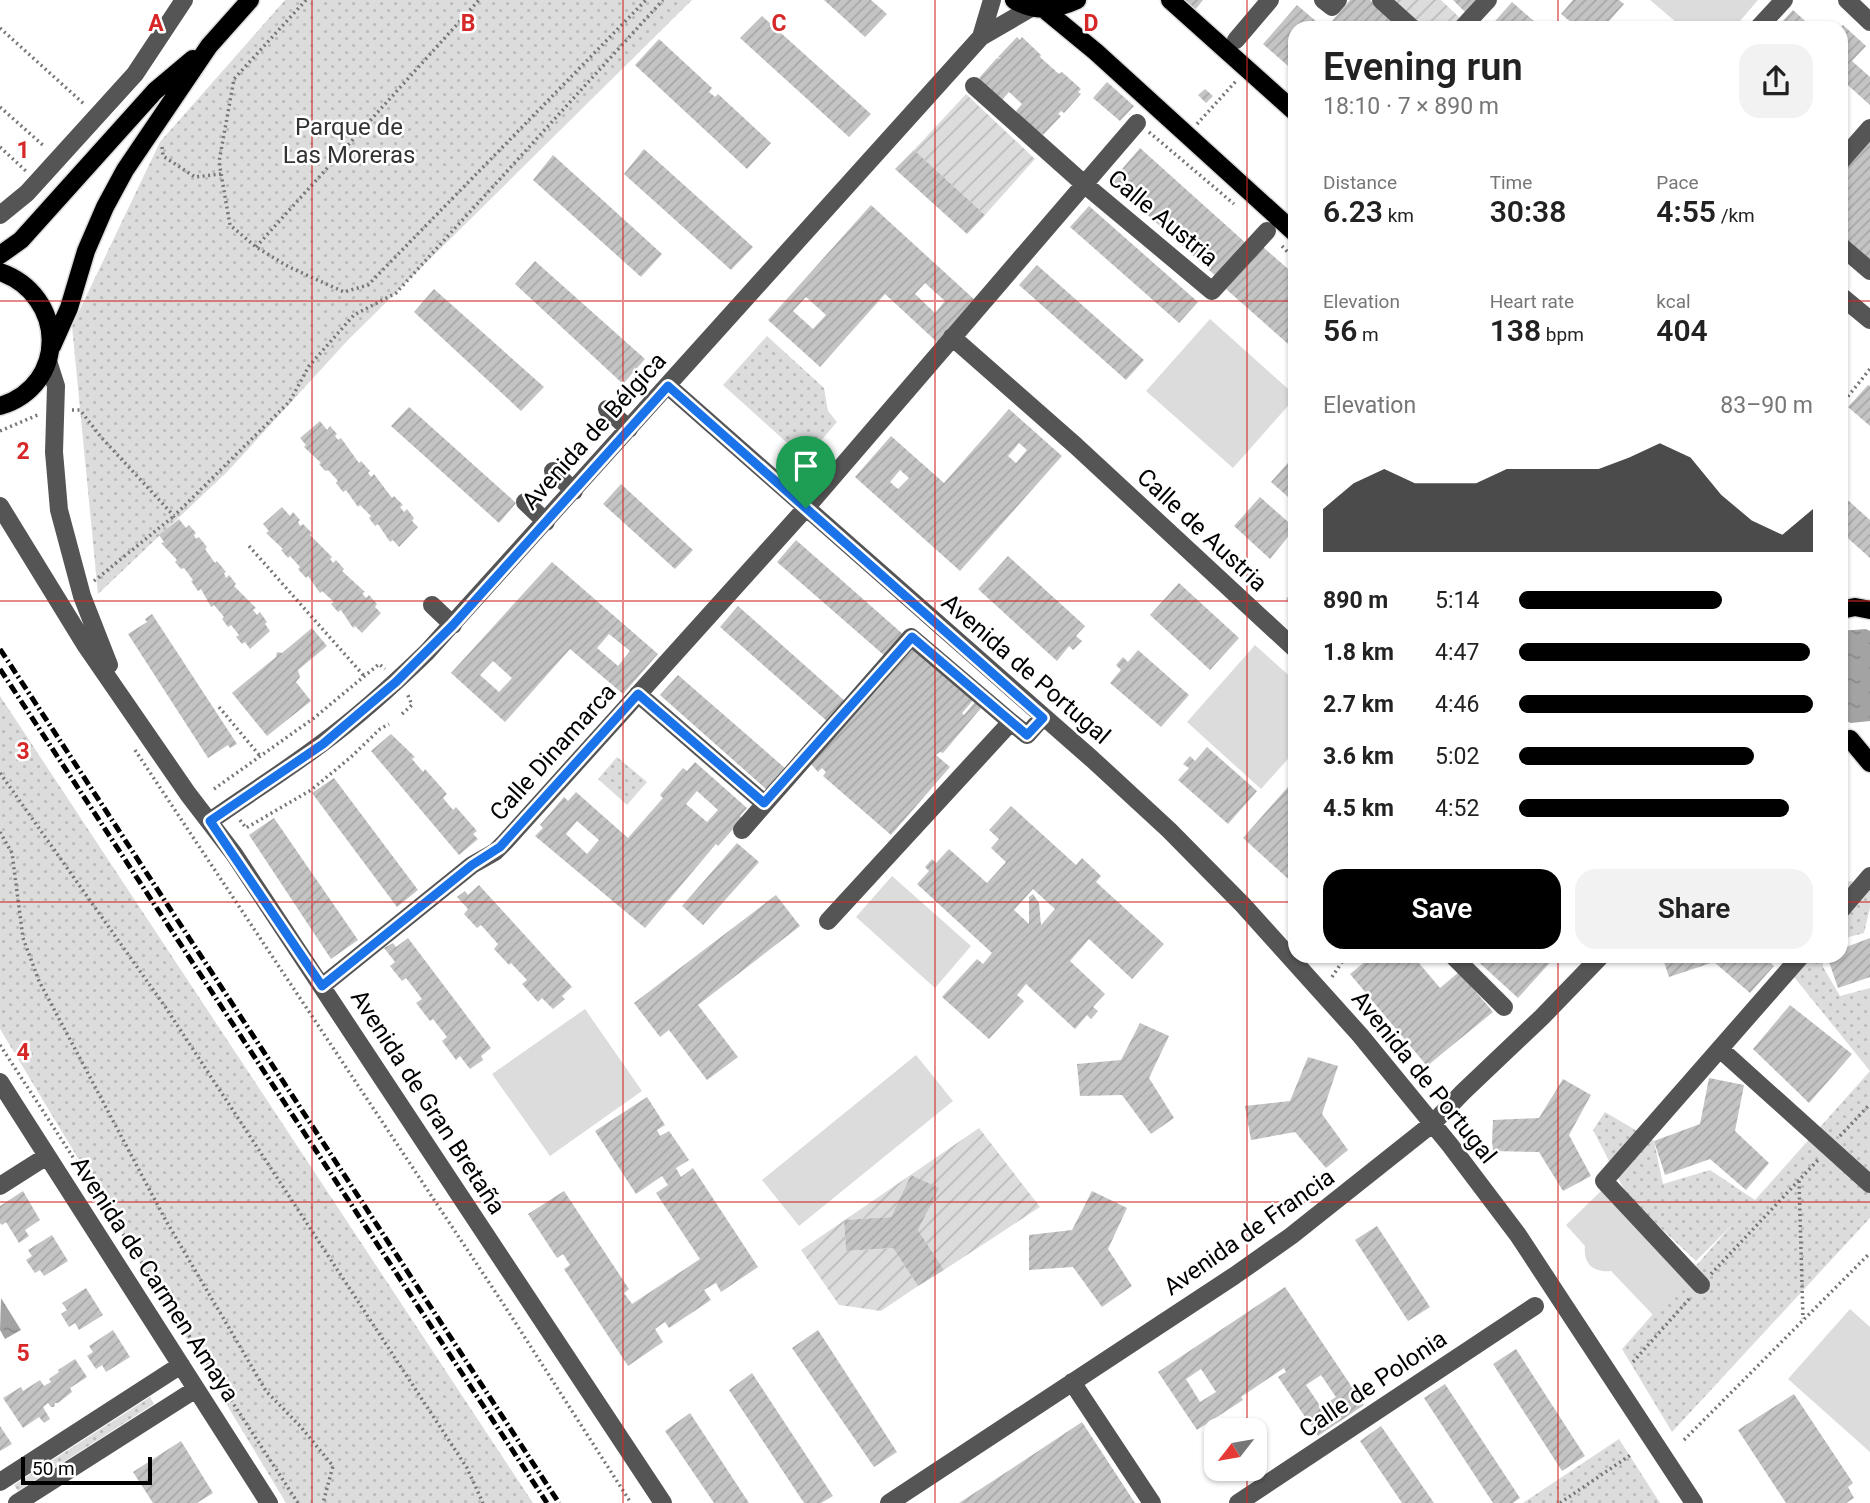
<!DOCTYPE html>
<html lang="en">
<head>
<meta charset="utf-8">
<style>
	body { margin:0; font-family:Roboto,sans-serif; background:#f2f2f2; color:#222; height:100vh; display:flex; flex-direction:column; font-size:26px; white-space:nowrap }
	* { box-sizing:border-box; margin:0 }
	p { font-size:23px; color:#767676 }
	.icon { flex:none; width:38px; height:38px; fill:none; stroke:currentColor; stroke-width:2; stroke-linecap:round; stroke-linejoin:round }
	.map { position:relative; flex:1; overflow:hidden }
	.panel { position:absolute; left:1288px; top:21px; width:560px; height:942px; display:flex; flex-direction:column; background:#fff; border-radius:21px; box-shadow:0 2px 5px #0004 }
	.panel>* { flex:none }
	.needle { width:46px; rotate:239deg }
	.tools { position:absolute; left:1204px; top:1418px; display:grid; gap:14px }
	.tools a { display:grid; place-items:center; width:63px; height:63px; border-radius:14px; background:#fff; box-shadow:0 2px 5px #0004; font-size:35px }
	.scale { position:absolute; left:21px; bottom:18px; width:131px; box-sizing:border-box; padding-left:7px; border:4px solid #000; border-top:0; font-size:19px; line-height:24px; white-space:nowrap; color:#000; -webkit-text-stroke:5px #fff; paint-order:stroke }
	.pin { position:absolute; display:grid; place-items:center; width:60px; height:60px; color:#fff; margin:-72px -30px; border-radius:50% 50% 50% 0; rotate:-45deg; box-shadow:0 0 7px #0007 }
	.pin .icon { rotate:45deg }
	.round { display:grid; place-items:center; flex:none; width:74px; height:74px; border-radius:21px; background:#f2f2f2 }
	.head { display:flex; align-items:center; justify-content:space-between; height:119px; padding:0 35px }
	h1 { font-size:38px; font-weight:600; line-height:52px }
	.metrics { display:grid; grid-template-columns:repeat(3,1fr); gap:10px; height:119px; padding:7px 35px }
	.metrics div { display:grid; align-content:center }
	.metrics b { font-size:30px; font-weight:600 }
	.metrics small { font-size:19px; font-weight:400 }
	.metrics p { font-size:19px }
	.chart { height:196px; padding:14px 35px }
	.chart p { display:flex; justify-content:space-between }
	.chart svg { width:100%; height:126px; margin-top:7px; fill:#000; opacity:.7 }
	.button { display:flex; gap:14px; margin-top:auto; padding:14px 35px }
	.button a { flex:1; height:80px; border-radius:21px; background:#000; color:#fff; font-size:28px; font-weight:600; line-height:80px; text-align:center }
	.button a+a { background:#f2f2f2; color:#222 }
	ul { padding:0 35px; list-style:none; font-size:23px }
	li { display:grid; grid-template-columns:112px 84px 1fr; align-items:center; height:52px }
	li i { height:18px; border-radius:9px; background:#000 }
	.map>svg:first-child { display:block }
	.grass { fill:url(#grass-dots) }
	.garden { fill:url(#garden-furrows) }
	.pitch { fill:#dcdcdc }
	.water { fill:url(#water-ripples) }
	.building { fill:url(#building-hatch); fill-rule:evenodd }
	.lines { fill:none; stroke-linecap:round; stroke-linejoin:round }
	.major-casing { stroke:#dbdbdb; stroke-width:21 }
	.path { stroke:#777; stroke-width:3.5; stroke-dasharray:2 3.5; stroke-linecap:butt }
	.minor { stroke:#555; stroke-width:18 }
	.major { stroke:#000; stroke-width:18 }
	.rail { stroke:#000; stroke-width:5; stroke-dasharray:10 3.5 2 3.5; stroke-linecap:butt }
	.route-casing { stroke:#fff; stroke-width:14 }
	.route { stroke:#1a73e8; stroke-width:9 }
	.grid { fill:none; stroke:#d62828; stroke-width:2; stroke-opacity:0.55 }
	.labels { text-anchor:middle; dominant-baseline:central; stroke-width:5; stroke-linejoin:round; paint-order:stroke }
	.park-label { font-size:24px; fill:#333; stroke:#fff }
	.street-label { font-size:24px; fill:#000; stroke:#fff }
	.grid-label { font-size:23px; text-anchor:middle; font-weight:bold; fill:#d62828; stroke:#fff; stroke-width:5; stroke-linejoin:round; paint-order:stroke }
</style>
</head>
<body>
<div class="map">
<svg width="1870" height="1503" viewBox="0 0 1870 1503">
	<defs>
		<pattern id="grass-dots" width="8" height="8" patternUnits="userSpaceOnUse" patternTransform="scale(1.75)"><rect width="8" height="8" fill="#dcdcdc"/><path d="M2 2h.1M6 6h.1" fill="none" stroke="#bbb" stroke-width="1.8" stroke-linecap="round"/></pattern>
		<pattern id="garden-furrows" width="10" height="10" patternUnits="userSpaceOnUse" patternTransform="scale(1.75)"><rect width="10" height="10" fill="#dcdcdc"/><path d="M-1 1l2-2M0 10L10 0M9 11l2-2" fill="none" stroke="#bbb"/></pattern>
		<pattern id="water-ripples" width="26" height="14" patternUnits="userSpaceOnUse" patternTransform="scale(1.75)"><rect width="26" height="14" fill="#a3a3a3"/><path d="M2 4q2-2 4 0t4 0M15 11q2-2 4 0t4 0" fill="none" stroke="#8b8b8b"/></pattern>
		<pattern id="building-hatch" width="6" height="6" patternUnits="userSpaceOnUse" patternTransform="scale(1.75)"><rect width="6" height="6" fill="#c4c4c4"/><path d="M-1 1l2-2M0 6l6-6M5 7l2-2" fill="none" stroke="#a7a7a7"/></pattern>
	</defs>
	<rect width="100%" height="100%" fill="#fff"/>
	<!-- grass -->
	<path class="grass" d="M285,0H692L348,340L228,471L98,594L72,326L160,142Z
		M767,336L824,388L828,411L837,422L805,459L723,385Z
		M0,696L533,1503H286L0,1029Z
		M617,757L647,782L627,805L598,779Z
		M1849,881L1870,884V908L1864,933L1841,939V889Z
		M1777,956H1823V967L1840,996L1870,988V1218L1672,1432L1622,1349L1732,1225L1696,1261L1628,1197L1593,1130L1605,1112L1654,1141L1663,1184L1710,1170L1755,1200L1870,1071Z
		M150,1397L154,1404L18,1491L14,1485Z
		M1619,1439L1660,1503H1523Z"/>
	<!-- garden -->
	<path class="garden" d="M1388,0H1441L1460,18L1451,28H1420Z
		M966,94L1035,159L985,215L914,150Z
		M979,1128L1040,1207L944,1270L918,1230L938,1188L911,1175L891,1217L844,1220L846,1251L893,1248L918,1286L881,1311L839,1305L801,1250Z"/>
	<!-- pitch -->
	<path class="pitch" d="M1650,0H1758L1734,28H1683Z
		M1210,319L1295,395V398L1233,468L1146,391Z
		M1255,645L1295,681V751L1261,789L1187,722Z
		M892,876L971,946L935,988L856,917Z
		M585,1009L642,1091L550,1156L492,1074Z
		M916,1055L953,1101L799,1226L762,1180Z
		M1601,1191L1689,1282L1655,1317L1611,1271C1593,1273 1583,1264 1585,1246L1566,1225Z
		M1850,1309L1870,1327V1452L1788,1379Z"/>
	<!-- water -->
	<path class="water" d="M1866,629L1870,631V721L1851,723L1841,719V631Z
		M1,1298L21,1330L5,1339L0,1330Z"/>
	<!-- building -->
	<path class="building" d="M824,0H871L887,14L865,37Z
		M1184,0H1203L1195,10Z
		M1350,0H1370L1403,28H1326Z
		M1453,0H1479L1467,14Z
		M1573,0H1619L1624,4L1603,28H1568L1572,23L1561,14Z
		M1512,2L1542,28H1489Z
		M1297,5L1324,28H1295V72L1263,44Z
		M1793,10L1813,28H1779V25Z
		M762,16L871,114L849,137L740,38Z
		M1843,25L1866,46L1852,61L1870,77V105L1841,79V27Z
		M1017,37L1020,40L1022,37L1041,55L1040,57L1059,74L1062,72L1081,89L1078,92L1081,94L1064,113L1061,111L1058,114L1061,116L1043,135L1041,133L1039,135L1019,118L1021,116L1016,111L1022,104L1009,92L1000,102L979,83L981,80L979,78L997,58L1001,59L998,57Z
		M659,39L712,88L709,92L715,97L718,94L771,143L747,169L635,65Z
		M1107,82L1134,106L1120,121L1093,98Z
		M1205,89L1213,96L1206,103L1198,95Z
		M1870,138V260L1841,235V172Z
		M1140,148L1248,245L1218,278L1111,182Z
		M644,149L753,247L731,270L624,174Z
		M914,150L985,215L967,234L895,169Z
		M553,155L662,254L641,277L533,180Z
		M871,205L976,301L938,343L885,294L820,367L768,320ZM925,283L945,301L935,313L915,294ZM806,297L826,315L813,329L793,311Z
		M1089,206L1198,302L1179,323L1070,227Z
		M1263,247L1295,275V350L1226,289Z
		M535,261L645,359L623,384L515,284Z
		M1037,265L1144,360L1126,380L1019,285Z
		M434,289L544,387L521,411L414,312Z
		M1868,385L1870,386V426L1848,407Z
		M409,407L516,503L499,523L391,426Z
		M1009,409L1062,456L960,571L855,477L891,436L944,483ZM1019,443L1027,450L1016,463L1008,456ZM900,470L909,478L898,489L890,482Z
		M320,421L327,430L330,426L337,434L335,436L338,440L341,438L359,463L361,461L370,471L368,473L371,477L374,474L392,498L394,496L403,505L400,507L404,512L407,509L414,518L412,521L418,527L399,547L393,540L390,542L378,524L375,526L369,518L371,516L360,505L358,507L346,490L343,492L336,483L338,481L328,470L325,471L319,464L321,463L304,447L306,445L300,438Z
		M1295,455V503L1271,482Z
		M621,484L693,550L675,569L603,504Z
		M1841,494L1870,520V558L1841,532Z
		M1260,497L1295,528L1270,559L1234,526Z
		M282,507L290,516L293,512L300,520L298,522L300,526L303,524L312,533L310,535L332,557L330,559L333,563L336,560L344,569L342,571L365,592L362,593L366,598L369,595L377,604L375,607L381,613L362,633L355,626L353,628L341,610L338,612L331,604L334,602L322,591L320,593L308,576L306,578L298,569L300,567L290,556L288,558L281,550L283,549L266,533L269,531L263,524Z
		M179,519L186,528L189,525L196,533L194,535L196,539L199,537L207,547L205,549L215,563L217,561L226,572L224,573L226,578L229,575L236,584L234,586L256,608L253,610L257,615L260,612L267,622L265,624L270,631L250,649L245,642L242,644L236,637L239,635L231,625L228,627L222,619L224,617L214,605L211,607L201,589L198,591L191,581L193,580L184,568L181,569L175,562L177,560L161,543L164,542L159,535Z
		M796,540L905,636L886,657L777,562Z
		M1008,556L1085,626L1076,636L1082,641L1073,650L1069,646L1057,661L978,589Z
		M552,562L658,654L623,694L570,649L505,722L451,673ZM609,634L630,651L618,666L597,648ZM493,661L512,678L499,692L480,675Z
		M1179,583L1239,638L1210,670L1150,615Z
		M1295,589V607L1286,599Z
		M738,606L846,702L828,722L720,627Z
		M152,614L237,744L230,748L228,745L208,758L128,634L147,622L145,619Z
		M312,628L327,646L298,670L300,677L296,682L311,701L267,736L232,693L276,657L277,652L282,653Z
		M914,644L976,697L962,713L964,715L975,702L981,708L943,753L940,752L936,755L950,767L891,835L823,776L826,772L822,768L818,772L810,763Z
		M1138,650L1189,695L1161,727L1110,683L1121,670L1116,665L1123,657L1128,662Z
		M678,675L786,769L767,790L660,695Z
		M391,734L415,757L412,759L423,772L425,769L447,794L443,798L453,810L456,807L477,831L473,834L478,839L459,855L371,751Z
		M1207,747L1257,791L1228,824L1178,780L1189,768L1183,764L1190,756L1195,761Z
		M695,762L747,808L740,816L742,819L718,846L716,844L645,928L535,836L543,828L540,825L564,797L568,801L576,792L628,838L663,798L660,795L683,768L687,771ZM697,791L718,810L707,822L686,804ZM577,821L599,840L587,854L566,834Z
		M334,778L418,890L397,907L312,793Z
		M1295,779V885L1243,838Z
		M1011,806L1076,865L1082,858L1101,876L1096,882L1164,944L1132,979L1089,939L1070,961L1105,994L1093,1007L1098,1011L1091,1019L1087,1015L1075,1029L1026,984L1017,995L1024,1001L989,1039L942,997L977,959L983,964L992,953L917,884L929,871L925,867L932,859L936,863L949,849L987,883L1006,862L991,848L999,839L989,830ZM1033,889L1055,909L1041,925L1039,903L1033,894L1029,897V924L1014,910Z
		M274,818L358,940L331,959L249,835Z
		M737,843L759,862L703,925L682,906Z
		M479,885L572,987L562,996L565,999L553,1009L542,998L538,1002L522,984L527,980L511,963L509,965L494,949L498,944L481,925L477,928L464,914L468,909L457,897L465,891L468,895Z
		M776,895L800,926L698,1005L738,1057L707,1080L669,1030L660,1037L634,1003Z
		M408,938L491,1048L481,1056L483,1060L470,1069L460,1056L456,1060L442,1041L447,1037L433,1019L430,1021L416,1003L422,999L406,978L402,981L390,966L395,962L384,948L393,943L396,947Z
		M1870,938V977L1838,988L1827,956H1841V949Z
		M1372,956H1413L1440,988L1459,972L1493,1012L1427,1066L1350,974Z
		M1472,956H1556L1518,998Z
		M1662,956H1763L1774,966L1750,993L1714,962L1669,977Z
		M1790,1005L1852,1054L1809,1103L1753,1049Z
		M1140,1023L1169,1036L1149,1078L1174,1118L1151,1134L1122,1095L1080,1096L1077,1064L1121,1060Z
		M1308,1057L1338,1066L1322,1114L1348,1150L1326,1168L1295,1132L1251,1140L1245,1106L1290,1101Z
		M1709,1078L1744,1085L1735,1131L1769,1163L1746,1190L1710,1159L1665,1175L1654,1141L1700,1124Z
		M1563,1079L1591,1095L1569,1135L1591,1176L1563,1191L1539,1152L1493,1151L1492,1141L1493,1120L1539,1118Z
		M647,1097L665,1125L657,1130L660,1136L669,1131L689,1160L676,1168L681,1177L693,1168L758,1267L721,1292L716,1283L704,1290L711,1300L669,1328L665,1322L655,1329L663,1342L628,1366L564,1269L570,1265L563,1254L557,1258L528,1214L564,1191L629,1289L624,1293L632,1304L700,1259L656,1193L668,1185L662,1176L636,1194L595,1131Z
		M911,1175L939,1188L918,1230L944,1270L918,1286L893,1248L846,1251L844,1220L891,1217Z
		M23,1191L40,1220L25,1230L29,1236L19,1243L6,1222L2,1225L0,1223V1206Z
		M1092,1191L1127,1208L1108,1249L1132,1286L1102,1307L1073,1267L1029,1270V1235L1072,1230Z
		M1377,1226L1430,1307L1408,1321L1355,1240Z
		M52,1235L68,1261L44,1276L40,1270L35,1273L26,1260L32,1256L28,1250Z
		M1285,1287L1364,1405L1318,1436L1278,1377L1286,1372L1284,1368L1241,1397L1243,1400L1197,1430L1158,1372ZM1201,1369L1216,1392L1200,1402L1186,1379ZM1321,1375L1336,1397L1321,1407L1306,1385Z
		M86,1288L103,1315L79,1330L75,1323L69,1327L61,1314L67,1310L62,1303Z
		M113,1330L130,1357L106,1372L102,1365L96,1369L87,1356L93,1352L89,1346Z
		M818,1330L897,1452L874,1467L792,1348Z
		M1516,1349L1585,1456L1562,1471L1493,1364Z
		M75,1359L87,1377L70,1388L72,1392L58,1403H55L54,1407H51L48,1403L43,1407L50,1419L44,1423L39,1417L23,1428L3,1398L21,1387L23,1391L40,1380L44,1386L51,1382L49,1379L59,1372L58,1370Z
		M752,1373L833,1496L821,1503H804L729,1390Z
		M1445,1384L1520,1498L1513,1503H1493L1424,1398Z
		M1794,1394L1853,1483L1848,1487L1854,1498L1846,1503H1786L1738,1430Z
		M690,1413L749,1503H714L665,1431Z
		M1082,1422L1135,1503H959L1002,1475Z
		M0,1426L12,1444L0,1451Z
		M1381,1426L1434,1503H1402L1360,1441Z
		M181,1441L213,1493L197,1503H153L133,1472Z"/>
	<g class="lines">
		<defs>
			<path id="major" d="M1014,0C1035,13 1055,10 1077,0
				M1170,0L1295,112
				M1045,10L1096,52L1295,233
				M0,255L21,240L155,91L193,59
				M0,272C66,295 69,385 0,406
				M52,346L69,308L86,251L105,207L125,170L209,46L250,0
				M1841,610L1855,607L1870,610
				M1850,739L1870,763"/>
		</defs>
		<!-- major casing -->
		<use href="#major" class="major-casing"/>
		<!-- path -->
		<path class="path" d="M306,0L234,79L219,162L230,225L256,247L289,267L344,292L368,285L646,0
			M0,28L84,104
			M0,107L45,147
			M1197,124L1237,80
			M1149,132L1234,204
			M0,147L27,172
			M162,147L163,156L195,177L221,174
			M1282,246L1295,260
			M256,247L479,0
			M1841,405L1870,369
			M72,410H80L101,437L174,516L290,401L309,366L354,315L396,293L663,0
			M0,431L40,414
			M249,546L365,677
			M94,581L174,516
			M219,707L260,756
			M402,714L412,705L407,693
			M135,750L504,1305L631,1503
			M0,773L166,1008L467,1468L483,1503
			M214,789L314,718L379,664L385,669
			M240,820L246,828L311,790L351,757L380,729L389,724
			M0,832L12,853L23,938L39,981L65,1030L165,1219L266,1391L300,1426L333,1466L323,1503
			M1332,977L1346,956
			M0,1045L298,1503
			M1840,1136L1870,1104
			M1799,1181L1803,1319
			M1711,1274L1818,1160
			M1633,1362L1690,1298
			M1684,1440L1870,1253
			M1560,1503L1632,1454"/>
		<!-- minor -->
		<path class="minor" d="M1323,0L1332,7L1338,0
			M1381,0L1412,28
			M1847,0L1870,22
			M1462,28L1488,0
			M1758,28L1784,0
			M981,37L992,0
			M1236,40L1270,0
			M974,86L1084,184L1212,291L1267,231
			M1841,161L1870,128
			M0,215L27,193L135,74L184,0
			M1841,246L1870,271
			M1841,296L1870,320
			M952,337L1076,446L1295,649
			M48,361L56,386L54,452L59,510L82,596L109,665
			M668,386L1092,759L1169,830L1243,905L1360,1035L1450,1145L1518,1235L1694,1503
			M607,409L629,429
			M553,471L574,491
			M525,502L546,522
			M0,506L86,646L188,794L234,854L663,1503
			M432,605L453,625
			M638,694L764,803
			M210,821C247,795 285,771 321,744C359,716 393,685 427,652L981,37L1031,8
			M742,830L911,637L1011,722
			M1841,910L1870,876
			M828,921L1011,722L1027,735L1043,717
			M1453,956L1504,1007
			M322,986L472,865L495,852L505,842L806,508L1137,123
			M1720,1049L1870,1184
			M0,1082L269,1503
			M0,1186L47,1156
			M1701,1285L1604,1181L1801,956
			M1072,1382L1152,1503
			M0,1482L181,1365
			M17,1503L196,1389
			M889,1503L1234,1276L1291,1236L1432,1124L1463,1092L1542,1017L1601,956
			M1238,1503L1535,1306"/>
		<!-- major -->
		<use href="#major" class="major"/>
		<!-- rail -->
		<path class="rail" d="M0,649L559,1503
			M0,669L547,1503"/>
	</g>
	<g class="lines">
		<defs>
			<path id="route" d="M668,386L1043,718L1027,735L912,637L764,803L638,694L500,847L472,865L322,986L210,821L323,744L396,682L453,625Z"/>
		</defs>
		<!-- route casing -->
		<use href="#route" class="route-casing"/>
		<!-- route -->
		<use href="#route" class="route"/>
	</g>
	<!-- grid -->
	<path class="grid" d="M312,0V1503M623,0V1503M935,0V1503M1247,0V1430M1558,0V28M0,301H1295M1841,301H1870M0,601H1295M1841,601H1870M0,902H1295M1841,902H1870M1558,956V1503M0,1202H1870M1247,1468V1503"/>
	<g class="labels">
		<!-- park labels -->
		<g class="park-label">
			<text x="349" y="127">Parque de<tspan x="349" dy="28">Las Moreras</tspan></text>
		</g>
		<!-- street labels -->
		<g class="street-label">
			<text transform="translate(1163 218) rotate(40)">Calle Austria</text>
			<text transform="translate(594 431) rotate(-48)">Avenida de Bélgica</text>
			<text transform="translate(1202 530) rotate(43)">Calle de Austria</text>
			<text transform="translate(1026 669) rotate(41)">Avenida de Portugal</text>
			<text transform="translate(553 752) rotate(-48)">Calle Dinamarca</text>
			<text transform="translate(1424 1077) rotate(51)">Avenida de Portugal</text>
			<text transform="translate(428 1102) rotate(57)">Avenida de Gran Bretaña</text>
			<text transform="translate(1249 1232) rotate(-35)">Avenida de Francia</text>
			<text transform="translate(155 1279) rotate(57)">Avenida de Carmen Amaya</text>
			<text transform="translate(1373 1384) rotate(-34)">Calle de Polonia</text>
		</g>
	</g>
	<g class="grid-label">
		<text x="156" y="31">A</text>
		<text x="468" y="31">B</text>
		<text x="779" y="31">C</text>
		<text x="1091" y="31">D</text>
		<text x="23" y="158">1</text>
		<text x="23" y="459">2</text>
		<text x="23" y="759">3</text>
		<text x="23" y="1060">4</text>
		<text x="23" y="1361">5</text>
	</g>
</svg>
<div class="tools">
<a><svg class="needle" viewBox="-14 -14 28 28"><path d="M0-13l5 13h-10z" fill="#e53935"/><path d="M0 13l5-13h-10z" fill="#767676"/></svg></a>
</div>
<div class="scale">50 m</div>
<div class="pin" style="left:806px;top:508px;background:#1e9e55"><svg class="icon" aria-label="arrive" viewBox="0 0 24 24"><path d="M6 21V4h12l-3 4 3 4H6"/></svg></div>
<section class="panel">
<div class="head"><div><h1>Evening run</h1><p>18:10 · 7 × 890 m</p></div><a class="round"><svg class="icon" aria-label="share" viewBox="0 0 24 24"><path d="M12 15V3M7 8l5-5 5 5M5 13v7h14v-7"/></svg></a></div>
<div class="metrics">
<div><p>Distance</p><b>6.23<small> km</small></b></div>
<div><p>Time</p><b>30:38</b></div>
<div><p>Pace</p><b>4:55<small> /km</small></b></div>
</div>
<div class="metrics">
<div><p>Elevation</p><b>56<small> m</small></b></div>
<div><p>Heart rate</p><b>138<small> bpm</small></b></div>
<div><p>kcal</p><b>404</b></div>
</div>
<div class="chart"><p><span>Elevation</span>83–90 m</p>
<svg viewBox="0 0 160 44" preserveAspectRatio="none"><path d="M0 44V29L10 20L20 15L30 20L40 20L50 20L60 15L70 15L80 15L90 15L100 11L110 6L120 11L130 24L140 33L150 38L160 29V44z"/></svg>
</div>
<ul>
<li><b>890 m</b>5:14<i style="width:69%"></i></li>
<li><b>1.8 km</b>4:47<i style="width:99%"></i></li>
<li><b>2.7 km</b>4:46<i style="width:100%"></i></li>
<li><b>3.6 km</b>5:02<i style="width:80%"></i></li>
<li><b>4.5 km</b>4:52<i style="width:92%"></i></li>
</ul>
<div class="button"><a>Save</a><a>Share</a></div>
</section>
</div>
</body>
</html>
